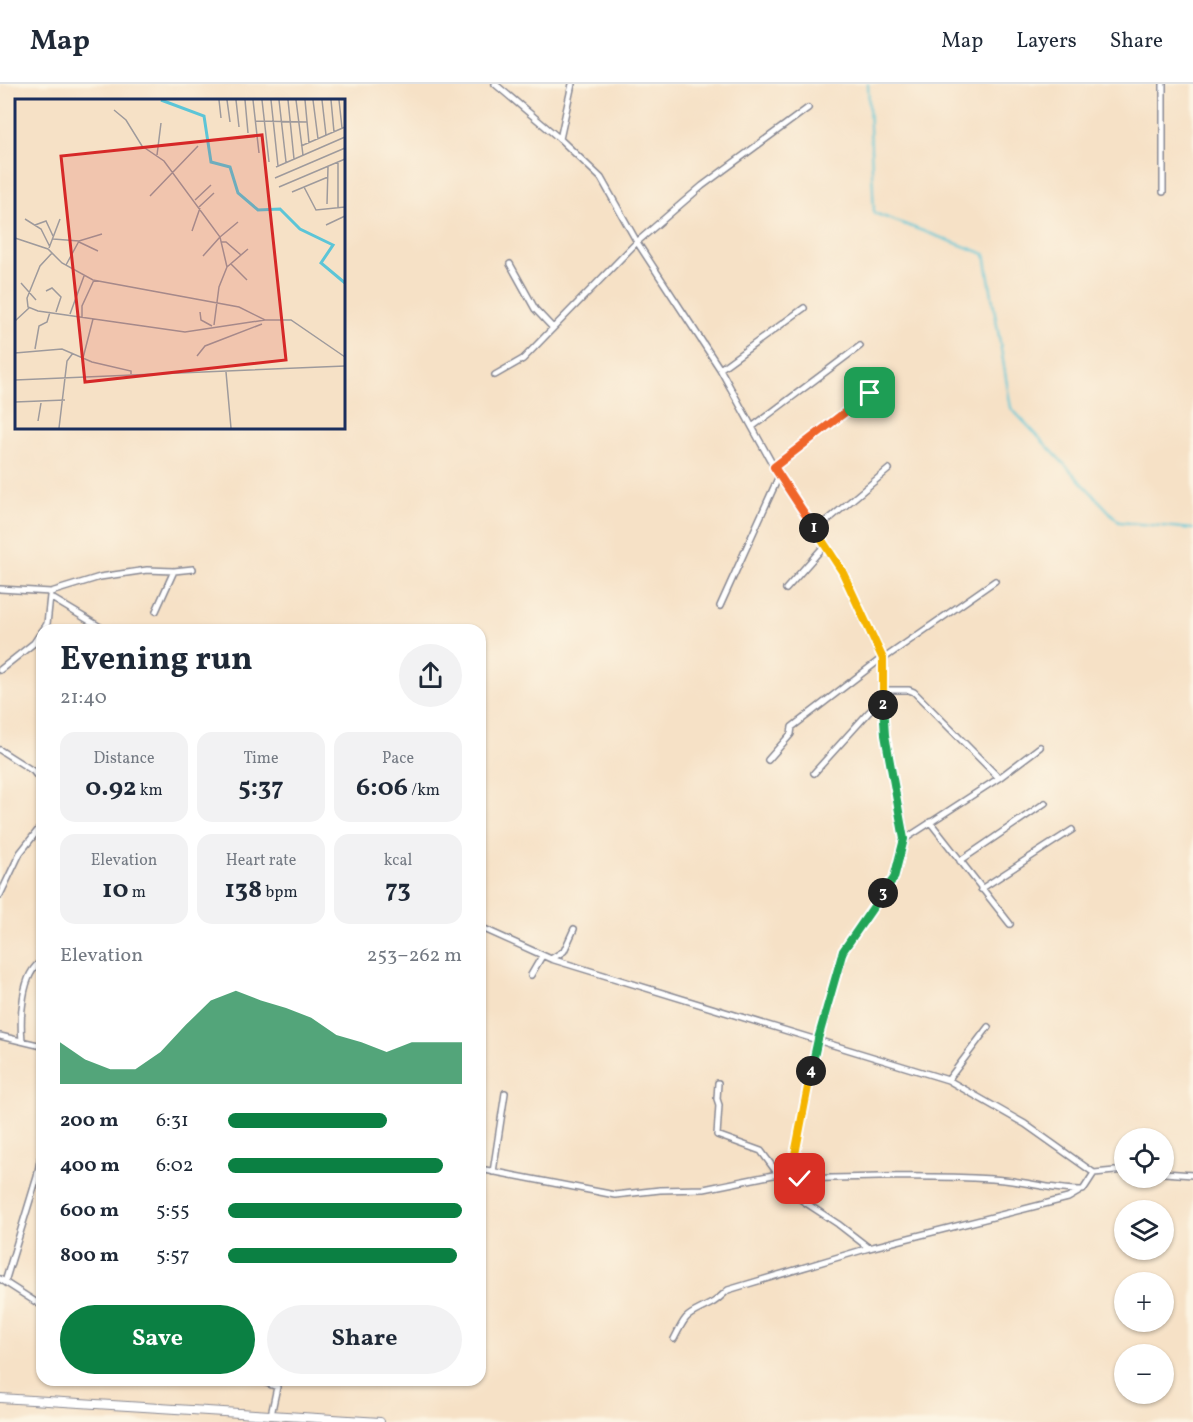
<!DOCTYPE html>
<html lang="en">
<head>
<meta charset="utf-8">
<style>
	body { margin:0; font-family:Vollkorn,serif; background:#f2f2f3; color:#1f2937; height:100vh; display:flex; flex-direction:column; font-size:22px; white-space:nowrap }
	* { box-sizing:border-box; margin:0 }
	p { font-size:20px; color:#747a83 }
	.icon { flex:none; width:33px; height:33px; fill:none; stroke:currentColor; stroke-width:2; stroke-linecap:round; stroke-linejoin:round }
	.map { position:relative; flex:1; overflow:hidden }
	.drawer { position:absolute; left:36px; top:540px; width:450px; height:762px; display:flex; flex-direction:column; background:#fff; border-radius:18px; box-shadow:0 2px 4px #0004 }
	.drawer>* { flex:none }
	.tools { position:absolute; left:1114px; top:1044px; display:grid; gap:12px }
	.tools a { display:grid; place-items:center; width:60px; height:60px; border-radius:50%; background:#fff; box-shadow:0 2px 4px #0004; font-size:30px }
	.pin { position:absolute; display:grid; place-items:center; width:51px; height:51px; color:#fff; margin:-26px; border-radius:12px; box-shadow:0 3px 9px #0006 }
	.km { position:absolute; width:30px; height:30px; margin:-15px; border-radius:50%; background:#222; color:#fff; font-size:16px; line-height:30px; text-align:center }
	.round { display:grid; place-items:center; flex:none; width:63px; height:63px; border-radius:32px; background:#f2f2f3 }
	.overview { display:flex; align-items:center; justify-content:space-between; height:102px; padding:0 24px }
	h1 { font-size:33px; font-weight:700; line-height:45px }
	.figures { display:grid; grid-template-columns:repeat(3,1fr); gap:9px; height:102px; padding:6px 24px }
	.figures div { display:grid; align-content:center; border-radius:15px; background:#f2f2f3; text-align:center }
	.figures b { font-size:26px; font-weight:700 }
	.figures small { font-size:16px; font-weight:400 }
	.figures p { font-size:16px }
	.chart { height:168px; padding:12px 24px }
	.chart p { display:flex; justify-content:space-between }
	.chart svg { width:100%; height:108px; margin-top:6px; fill:#0b8043; opacity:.7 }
	.cta { display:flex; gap:12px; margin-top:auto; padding:12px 24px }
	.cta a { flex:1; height:69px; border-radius:36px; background:#0b8043; color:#fff; font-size:24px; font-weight:700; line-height:69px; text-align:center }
	.cta a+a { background:#f2f2f3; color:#1f2937 }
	ul { padding:0 24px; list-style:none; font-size:20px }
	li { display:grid; grid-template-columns:96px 72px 1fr; align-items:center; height:45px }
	li i { height:15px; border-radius:8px; background:#0b8043 }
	header { display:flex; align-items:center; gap:36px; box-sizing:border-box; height:84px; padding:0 30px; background:#fff; border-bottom:2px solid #e0e1e3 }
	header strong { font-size:28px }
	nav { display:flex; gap:33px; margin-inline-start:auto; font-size:21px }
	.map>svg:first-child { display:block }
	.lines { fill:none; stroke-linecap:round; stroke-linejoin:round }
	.stream { stroke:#5cc5d7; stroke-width:2 }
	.street-casing { stroke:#888892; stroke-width:8 }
	.secondary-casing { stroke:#888892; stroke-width:10 }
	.street { stroke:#fff; stroke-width:5 }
	.secondary { stroke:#fff; stroke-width:8 }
	.split-1-casing { stroke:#fff; stroke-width:12 }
	.split-2-casing { stroke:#fff; stroke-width:12 }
	.split-3-casing { stroke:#fff; stroke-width:12 }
	.split-4-casing { stroke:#fff; stroke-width:12 }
	.split-5-casing { stroke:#fff; stroke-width:12 }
	.split-1 { stroke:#f0652b; stroke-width:8 }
	.split-2 { stroke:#f5b400; stroke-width:8 }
	.split-3 { stroke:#22a559; stroke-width:8 }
	.split-4 { stroke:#22a559; stroke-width:8 }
	.split-5 { stroke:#f5b400; stroke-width:8 }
	.inset-river { fill:none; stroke:#5cc5d7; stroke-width:3 }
	.inset-road { fill:none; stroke:#9e9a9c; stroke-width:1.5 }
	.view { fill:#d62828; fill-opacity:0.15; stroke:#d62828; stroke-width:3 }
	.inset-edge { fill:none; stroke:#1b2f5e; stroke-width:3 }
</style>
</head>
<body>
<header>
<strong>Map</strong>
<nav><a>Map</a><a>Layers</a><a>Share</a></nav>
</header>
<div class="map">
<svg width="1193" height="1338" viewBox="0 0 1193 1338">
	<rect width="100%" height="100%" fill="#fcf5e5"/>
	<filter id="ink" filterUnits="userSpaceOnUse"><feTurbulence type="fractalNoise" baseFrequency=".0167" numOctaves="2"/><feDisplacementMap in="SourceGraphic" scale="12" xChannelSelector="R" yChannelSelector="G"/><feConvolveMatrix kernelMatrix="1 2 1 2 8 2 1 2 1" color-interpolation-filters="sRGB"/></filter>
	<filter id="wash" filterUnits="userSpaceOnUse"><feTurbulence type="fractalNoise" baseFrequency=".008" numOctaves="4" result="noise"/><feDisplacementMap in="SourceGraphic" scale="24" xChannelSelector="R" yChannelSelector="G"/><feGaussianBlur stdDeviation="1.35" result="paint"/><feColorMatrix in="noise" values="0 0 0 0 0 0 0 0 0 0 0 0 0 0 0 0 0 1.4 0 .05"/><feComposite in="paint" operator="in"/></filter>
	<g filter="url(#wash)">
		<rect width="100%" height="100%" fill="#f6e1c6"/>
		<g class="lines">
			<!-- stream -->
			<path class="stream" d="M868,0L874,129L985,170L1011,324L1119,438L1193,445"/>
		</g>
	</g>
	<g filter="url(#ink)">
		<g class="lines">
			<defs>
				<path id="street" d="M495,0L560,55L601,94L637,158L720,285L779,392L842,487L883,575L882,606L885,651L905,755L894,793L843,867L818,955L792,1086
					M1163,0V108
					M560,55L572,0
					M510,180L535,225L553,244
					M720,285L804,224
					M495,291L523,275L637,158L702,102L808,24
					M752,343L860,262
					M774,383L870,309
					M816,446L889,385
					M0,505L51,508L100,493L147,486L174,487L193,485
					M786,505L826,460
					M50,513L105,546
					M720,522L779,392
					M156,527L174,487
					M43,546L47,540L50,512
					M883,575L995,497
					M0,586L34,559L42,547
					M882,606H909L914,608L999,694
					M0,666L33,687L42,698
					M768,676L791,650L792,643L882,574
					M814,689L869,628L882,617
					M930,738L1010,840
					M905,755L999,694L1040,663
					M960,777L1045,719
					M981,805L1072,746
					M0,811L20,769L42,741
					M480,843L551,875L948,996L1025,1040L1094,1089L1125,1086
					M551,875L564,867L574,845
					M531,891L542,872
					M0,952L42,962
					M22,957C20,935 21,889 42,877
					M948,996L988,943
					M718,999L717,1015L719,1021L717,1051L761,1067L778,1090
					M480,1085L615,1111L660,1106L704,1105L778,1090L790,1086L794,1087L798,1094L802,1095C865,1093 929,1091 992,1095C1023,1096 1052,1107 1083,1106L1094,1089
					M493,1088L505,1009
					M1164,1089L1193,1091
					M783,1104L838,1140L869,1164
					M0,1195L42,1222
					M5,1198L37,1093L42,1066
					M674,1255C688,1227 686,1233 712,1219C718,1216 723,1210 728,1206L869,1164L1068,1114L1080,1107
					M259,1296L277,1303L271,1331"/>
				<path id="secondary" d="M0,1314L380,1338"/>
			</defs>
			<!-- street casing -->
			<use href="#street" class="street-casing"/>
			<!-- secondary casing -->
			<use href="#secondary" class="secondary-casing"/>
			<!-- street -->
			<use href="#street" class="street"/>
			<!-- secondary -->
			<use href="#secondary" class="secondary"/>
		</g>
	</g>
	<g class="lines" filter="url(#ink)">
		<defs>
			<path id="split-1" d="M814,444L774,383L870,309"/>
			<path id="split-2" d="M814,444L842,487L883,575V621"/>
			<path id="split-3" d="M883,621L885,651L904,755L894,794L883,809"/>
			<path id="split-4" d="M811,987L818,955L843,867L883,809"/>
			<path id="split-5" d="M800,1095L792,1086L811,987"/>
		</defs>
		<!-- split-1 casing -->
		<use href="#split-1" class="split-1-casing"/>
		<!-- split-2 casing -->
		<use href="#split-2" class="split-2-casing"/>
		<!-- split-3 casing -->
		<use href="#split-3" class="split-3-casing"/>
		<!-- split-4 casing -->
		<use href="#split-4" class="split-4-casing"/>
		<!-- split-5 casing -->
		<use href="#split-5" class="split-5-casing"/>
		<!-- split-1 -->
		<use href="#split-1" class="split-1"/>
		<!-- split-2 -->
		<use href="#split-2" class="split-2"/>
		<!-- split-3 -->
		<use href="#split-3" class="split-3"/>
		<!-- split-4 -->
		<use href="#split-4" class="split-4"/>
		<!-- split-5 -->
		<use href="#split-5" class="split-5"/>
	</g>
	<!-- overview -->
	<g transform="translate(15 15)">
		<rect width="330" height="330" fill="#f6e1c6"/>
		<path class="inset-river" d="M146,1L189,17L196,63L215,68L223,94L243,111L265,110L285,130L318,146L306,164L330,184"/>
		<path class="inset-road" d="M204,1L206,19M212,1L215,23M221,1L224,28M230,1L233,34M238,1L244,54M247,1L254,63M256,1L263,67M264,1L271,63M273,1L279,60M281,1L288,56M290,1L294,44M298,1L303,40M307,1L311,36M316,1L319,33M324,1L327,29M99,11L111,21L127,47L149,62L205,138L212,168L204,188L199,226M241,22L292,23M286,47L330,28M142,56L146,24M261,68L330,38M260,79L330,49M264,88L330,60M289,88L301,111L330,108M277,93L313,78M135,97L183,47M180,101L196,86M312,105L313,68M184,108L199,94M323,109V63M10,120L26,130L35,148M20,126L31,122L38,137M311,126L330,117M177,132L185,109M205,138L223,123M0,139L33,150L47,164L78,181L224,208L250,221H276L330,258M38,140L64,142L87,135M64,143L83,152M206,143H211L226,156M34,149L45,120M37,154L25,167L12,199L13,208L23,212L170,233L250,221M188,157L205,138M216,165L232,181M51,166L64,142M212,168L233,150M6,184L21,201M31,192L37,189L46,198L41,213M185,213L186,221L197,227M55,215L69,177M67,218V207L79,181M0,222L14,209M20,250L24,227L32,223L35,213M0,254L47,250L77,263L116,272V275M182,257L190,247L247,225M68,259L78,220M211,273L216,329M0,281L330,267M0,303L50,301M23,322L26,304M44,329L52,262L58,254"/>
		<path class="view" d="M247,36L271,261L70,283L46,57Z"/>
		<rect width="330" height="330" class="inset-edge"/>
	</g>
</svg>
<div class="tools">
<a><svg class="icon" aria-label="locate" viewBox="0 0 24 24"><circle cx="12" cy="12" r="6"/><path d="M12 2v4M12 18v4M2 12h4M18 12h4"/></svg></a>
<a><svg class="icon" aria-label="layers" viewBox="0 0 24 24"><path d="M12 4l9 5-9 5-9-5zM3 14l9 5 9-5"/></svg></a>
<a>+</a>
<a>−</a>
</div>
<div class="pin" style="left:870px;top:309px;background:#1e9e55"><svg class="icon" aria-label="arrive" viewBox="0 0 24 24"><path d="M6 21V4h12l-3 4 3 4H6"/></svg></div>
<div class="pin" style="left:800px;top:1095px;background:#d93025"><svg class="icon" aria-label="check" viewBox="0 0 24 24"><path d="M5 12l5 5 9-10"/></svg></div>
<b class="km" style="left:814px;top:444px">1</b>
<b class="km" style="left:883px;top:621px">2</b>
<b class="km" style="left:883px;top:809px">3</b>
<b class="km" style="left:811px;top:987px">4</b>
<section class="drawer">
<div class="overview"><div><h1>Evening run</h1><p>21:40</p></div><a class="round"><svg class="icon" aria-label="share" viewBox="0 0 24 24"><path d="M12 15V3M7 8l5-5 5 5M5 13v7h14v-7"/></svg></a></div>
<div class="figures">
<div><p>Distance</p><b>0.92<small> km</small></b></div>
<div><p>Time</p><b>5:37</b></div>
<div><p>Pace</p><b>6:06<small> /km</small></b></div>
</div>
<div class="figures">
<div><p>Elevation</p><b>10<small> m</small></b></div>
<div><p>Heart rate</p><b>138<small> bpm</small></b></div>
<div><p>kcal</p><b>73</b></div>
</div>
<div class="chart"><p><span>Elevation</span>253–262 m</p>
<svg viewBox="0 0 160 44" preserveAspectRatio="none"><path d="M0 44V27L10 34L20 38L30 38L40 31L50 20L60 10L70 6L80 10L90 13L100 17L110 24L120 27L130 31L140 27L150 27L160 27V44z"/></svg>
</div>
<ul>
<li><b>200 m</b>6:31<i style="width:68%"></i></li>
<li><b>400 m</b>6:02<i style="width:92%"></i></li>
<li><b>600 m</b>5:55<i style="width:100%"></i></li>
<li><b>800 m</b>5:57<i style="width:98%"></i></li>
</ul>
<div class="cta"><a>Save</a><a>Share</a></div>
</section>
</div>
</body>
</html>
